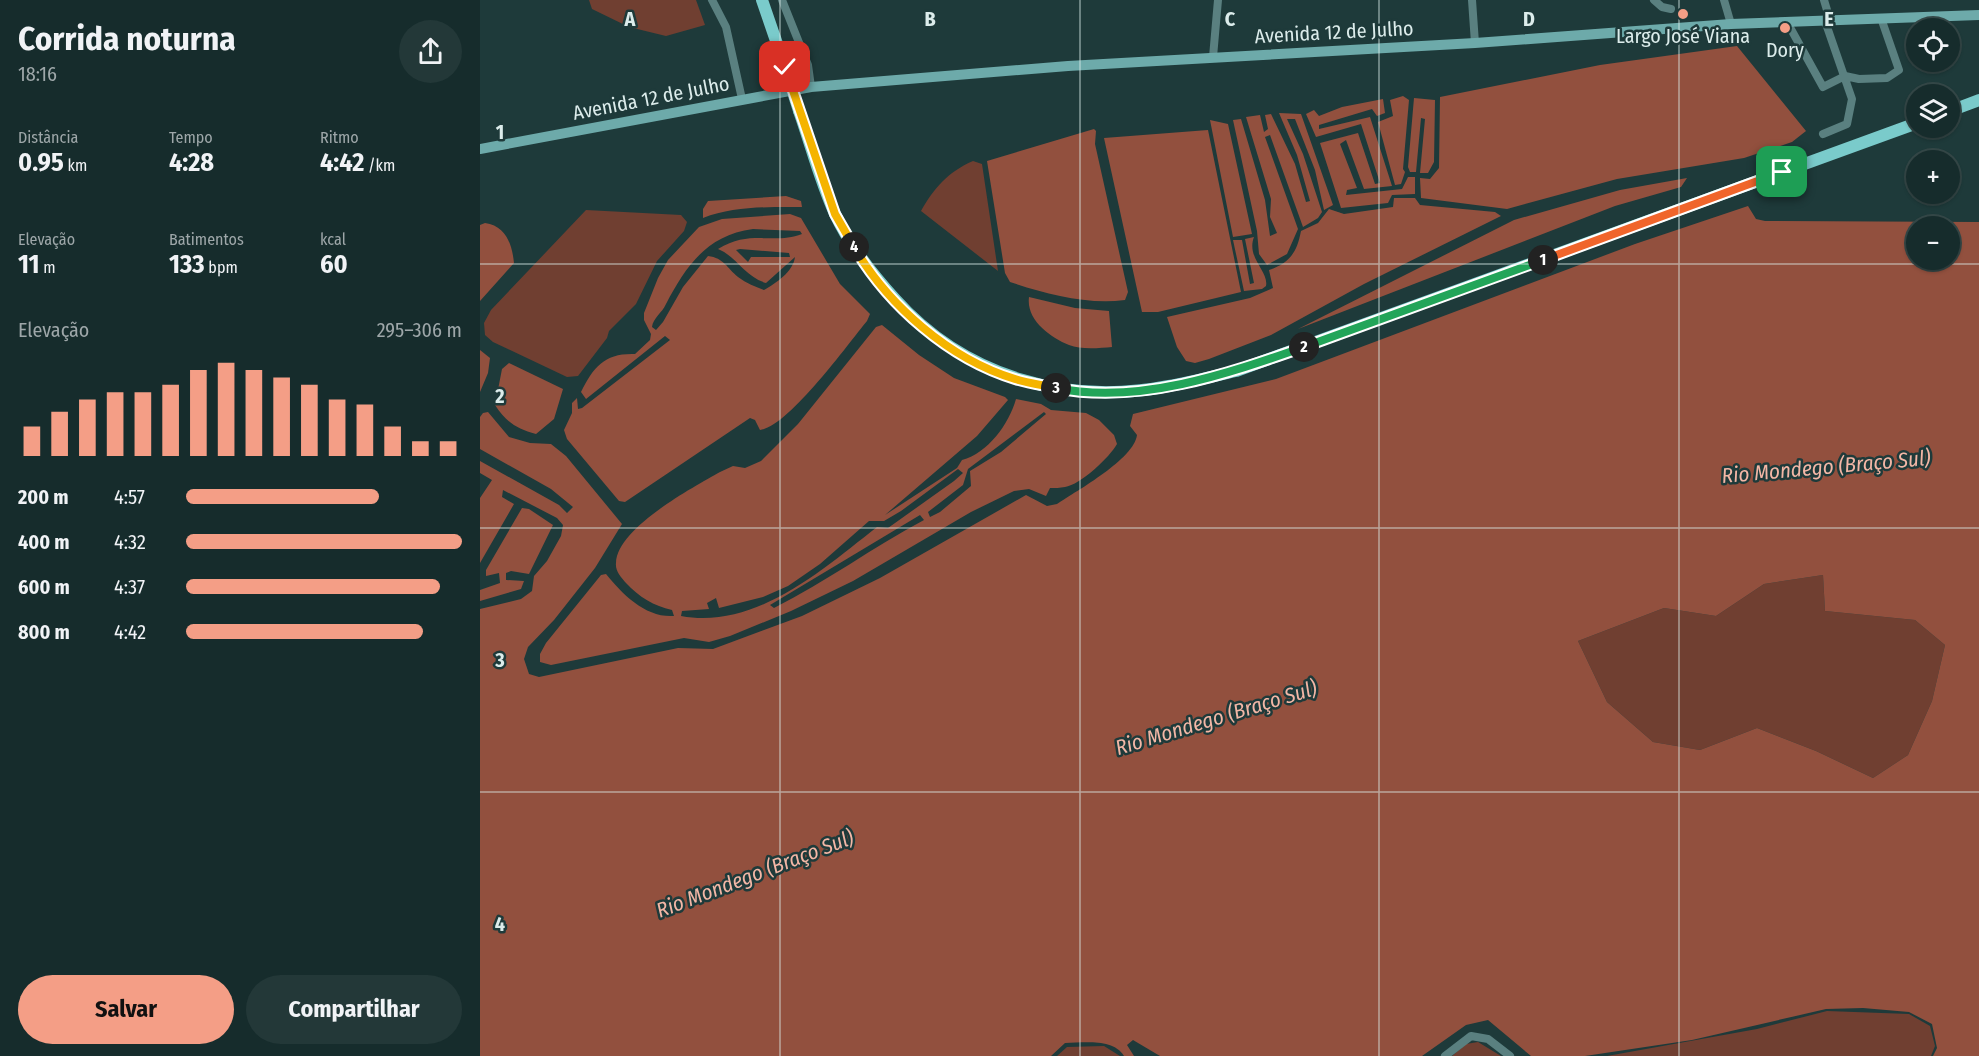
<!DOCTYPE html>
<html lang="pt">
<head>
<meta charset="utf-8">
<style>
	body { margin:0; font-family:"Fira Sans Condensed",sans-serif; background:#233838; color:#f1f3f6; height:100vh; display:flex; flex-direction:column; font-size:22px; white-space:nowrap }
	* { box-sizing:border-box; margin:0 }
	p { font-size:20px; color:#9ea7a9 }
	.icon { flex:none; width:33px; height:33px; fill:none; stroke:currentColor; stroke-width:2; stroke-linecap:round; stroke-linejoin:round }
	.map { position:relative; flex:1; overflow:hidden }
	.details { display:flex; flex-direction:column; background:#162c2c; width:480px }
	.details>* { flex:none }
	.controls { position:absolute; left:1426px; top:18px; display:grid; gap:12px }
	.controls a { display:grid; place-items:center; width:54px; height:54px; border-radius:50%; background:#162c2c; box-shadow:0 2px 4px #0004,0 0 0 2px #354848; font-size:30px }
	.pin { position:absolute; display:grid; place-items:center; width:51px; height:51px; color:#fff; margin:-26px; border-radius:12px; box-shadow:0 3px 9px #0006 }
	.km { position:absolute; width:30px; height:30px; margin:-15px; border-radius:50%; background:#222; color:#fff; font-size:16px; line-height:30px; text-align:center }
	.round { display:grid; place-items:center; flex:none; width:63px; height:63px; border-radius:32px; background:#233838 }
	.headline { display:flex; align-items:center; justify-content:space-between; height:102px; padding:0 18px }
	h1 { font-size:33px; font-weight:700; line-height:45px }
	.metrics { display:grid; grid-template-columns:repeat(3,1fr); gap:9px; height:102px; padding:6px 18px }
	.metrics div { display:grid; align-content:center }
	.metrics b { font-size:26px; font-weight:700 }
	.metrics small { font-size:16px; font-weight:400 }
	.metrics p { font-size:16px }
	.chart { height:168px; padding:12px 18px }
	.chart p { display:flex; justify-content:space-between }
	.chart svg { width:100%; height:108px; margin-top:6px; stroke:#f49e86; stroke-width:6 }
	.button { display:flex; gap:12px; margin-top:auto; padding:12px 18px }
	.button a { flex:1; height:69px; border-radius:36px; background:#f49e86; color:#111; font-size:24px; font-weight:700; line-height:69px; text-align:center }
	.button a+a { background:#233838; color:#f1f3f6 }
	ul { padding:0 18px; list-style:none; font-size:20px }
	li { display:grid; grid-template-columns:96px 72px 1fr; align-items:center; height:45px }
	li i { height:15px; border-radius:8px; background:#f49e86 }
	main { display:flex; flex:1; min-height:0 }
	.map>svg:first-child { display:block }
	.green { fill:#703f31 }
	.water { fill:#92503e; fill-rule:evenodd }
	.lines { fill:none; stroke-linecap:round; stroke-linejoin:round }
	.minor { stroke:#5a8080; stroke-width:8 }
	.secondary { stroke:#6daaaa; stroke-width:10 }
	.primary { stroke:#7acbcb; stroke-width:12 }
	.primary-bridge { stroke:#7acbcb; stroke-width:12 }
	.split-1-casing { stroke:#fff; stroke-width:12 }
	.split-2-casing { stroke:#fff; stroke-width:12 }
	.split-3-casing { stroke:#fff; stroke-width:12 }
	.split-4-casing { stroke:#fff; stroke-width:12 }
	.split-5-casing { stroke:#fff; stroke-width:12 }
	.split-1 { stroke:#f0652b; stroke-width:8 }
	.split-2 { stroke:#22a559; stroke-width:8 }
	.split-3 { stroke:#22a559; stroke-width:8 }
	.split-4 { stroke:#f5b400; stroke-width:8 }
	.split-5 { stroke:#f5b400; stroke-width:8 }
	.grid { fill:none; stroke:#dceceb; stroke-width:1.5; stroke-opacity:0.55 }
	.poi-dot { fill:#f49e86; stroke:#1e3a3a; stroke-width:2 }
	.labels { text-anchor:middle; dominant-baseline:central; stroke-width:5; stroke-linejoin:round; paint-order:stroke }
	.street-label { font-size:20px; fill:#dceceb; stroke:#1e3a3a }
	.poi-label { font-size:20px; fill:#dceceb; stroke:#1e3a3a }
	.water-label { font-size:21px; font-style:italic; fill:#f3b7a6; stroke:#1e3a3a }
	.grid-label { font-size:20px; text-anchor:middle; font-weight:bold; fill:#dceceb; stroke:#1e3a3a; stroke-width:5; stroke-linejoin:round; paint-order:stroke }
</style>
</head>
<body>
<main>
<section class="details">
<div class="headline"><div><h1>Corrida noturna</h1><p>18:16</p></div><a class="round"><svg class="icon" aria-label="share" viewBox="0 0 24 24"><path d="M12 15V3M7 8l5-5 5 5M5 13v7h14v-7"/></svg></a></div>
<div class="metrics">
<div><p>Distância</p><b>0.95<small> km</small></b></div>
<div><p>Tempo</p><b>4:28</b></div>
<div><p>Ritmo</p><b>4:42<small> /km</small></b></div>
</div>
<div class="metrics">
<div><p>Elevação</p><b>11<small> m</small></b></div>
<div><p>Batimentos</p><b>133<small> bpm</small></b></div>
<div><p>kcal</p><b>60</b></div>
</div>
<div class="chart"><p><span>Elevação</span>295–306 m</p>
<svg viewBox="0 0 160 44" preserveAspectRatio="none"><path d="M5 44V32M15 44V26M25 44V21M35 44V18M45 44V18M55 44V15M65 44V9M75 44V6M85 44V9M95 44V12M105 44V15M115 44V21M125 44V23M135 44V32M145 44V38M155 44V38"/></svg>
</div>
<ul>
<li><b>200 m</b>4:57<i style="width:70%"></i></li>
<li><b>400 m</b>4:32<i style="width:100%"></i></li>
<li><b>600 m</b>4:37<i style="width:92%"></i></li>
<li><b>800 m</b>4:42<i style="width:86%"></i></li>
</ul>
<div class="button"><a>Salvar</a><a>Compartilhar</a></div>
</section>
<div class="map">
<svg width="1499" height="1056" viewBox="0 0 1499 1056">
	<rect width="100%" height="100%" fill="#1e3a3a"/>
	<!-- green -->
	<path class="green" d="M109,0H216L225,25L186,36L149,27L112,9Z
		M493,161L502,164L518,271L441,211C454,188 468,172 493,161Z
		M106,210L201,215L207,222L204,231L177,261L156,304L129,331L127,338L98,376L87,377L13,342L5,335L4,323L11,310Z
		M1343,575L1345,611L1435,620L1465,645L1452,701L1428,755L1393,778L1336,751L1277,728L1220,750L1173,742L1127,702L1098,641L1184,608L1236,616L1284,584Z
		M1347,1011L1429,1014L1450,1026L1455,1046L1451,1056H1127L1277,1029Z
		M998,1042L1021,1056H972L986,1044Z
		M624,1046L640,1056H577L587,1047Z"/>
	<!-- water -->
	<path class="water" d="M1257,46L1326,131L1312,142L1264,158L1137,179L1027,209L941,198L940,178L950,179L959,168L960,97L1120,65Z
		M923,96L929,100L923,169L925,172L921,184L915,185L898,122L913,116L910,100Z
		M934,98L955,100L954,162L948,173H940L945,119L941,118L936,172H930L928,167Z
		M903,99L905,113L897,116L892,109L839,125V129L890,117L912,186L884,189L866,140L860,144L877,188L867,190L866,195L922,189L928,177H935V194L912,195L908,203L861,208L840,143L878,133L895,184L900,183L881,124L836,137L826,114L834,110L839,116L862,107Z
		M799,113L821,114L853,205L844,210L835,170L815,119H807L823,154L842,212L838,218L823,227L790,135L785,137L818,229L807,254L787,265L779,254L777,231L753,120L761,119L785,200L790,236L797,233L790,217L791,199L766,117L780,115L784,132L788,129L785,115L791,114L815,164L826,202L830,201L817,155Z
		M730,120L748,124L772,234L753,237Z
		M614,129L616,131L615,144L648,292L645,300C607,305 566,294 530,282L525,273L507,161Z
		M728,130L761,292L678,312H662L624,138Z
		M1207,178L1201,187L1135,206L818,329L1034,220L1140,190Z
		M306,196L321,201L322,207C289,207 254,206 223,218V209L228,201Z
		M914,198H935L940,205L1015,212L1021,216L884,284L791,335L729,359L715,363L706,361L697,347L687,317L770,298L793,288L789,270C810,263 817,252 821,231L838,223L849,209L864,214L913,207Z
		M1268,206L1276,219L1285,221L1499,222V1056H1453L1457,1048L1452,1024L1429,1012L1383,1008L1346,1009L1212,1040L1105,1056H1051L1008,1020L986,1025L942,1056H680L653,1040L647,1045L654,1056H644C633,1038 603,1043 585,1043L571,1056H0V609L41,599L52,591L54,576L67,561L81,536L83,525L77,518L23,490L22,497L34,504L0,563V498L12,480L0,473V461L79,505L87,513L93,507L71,489L0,449V417L3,413L8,412L29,437L50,443L71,444L86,456L142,524L115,568L74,620L48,647L44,659L49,674L59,677L198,648L233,649L322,616L400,578L546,495L567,506L577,504C598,490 654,459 657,435L650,426L653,414L796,379L1155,244ZM1437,226H1470V260H1437ZM1343,575L1345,611L1435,620L1465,645L1452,701L1428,755L1393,778L1336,751L1277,728L1220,750L1173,742L1127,702L1098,641L1184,608L1236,616L1284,584Z
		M310,214L321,218L360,284L390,314L387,321C368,344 308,427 280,430L275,420L270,418L145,502L139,501L87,439L84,430L92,413V403L97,398L98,409L102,408L190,340L185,336L106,399L101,392C114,366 125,353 155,354L170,340L171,334L164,320V313L178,278L188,260L219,227L242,219ZM273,229L320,231L322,234C293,245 271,229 238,249C256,256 265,277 286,283L315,257C313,272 296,283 284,290C276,287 266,283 258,277C247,268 244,258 228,256L203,287L183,322L176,330L172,327C173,318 182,313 186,304C206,266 227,235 273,229ZM260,249L309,253L310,257H271L268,262L256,250Z
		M5,223C26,226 32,244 34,263L0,301V225Z
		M774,237C766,258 789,271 786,286L782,289L764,291L753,240H762L770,284L774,283L765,239Z
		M549,297L595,308L629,311L632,347C620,348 601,350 589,345C570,337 546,320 549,297Z
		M402,325L439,355L474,378L525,397L528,400L497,436L405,515L477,468L482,460C508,453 529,424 536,399L561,404L571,410L606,413L619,420L634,435L637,444C630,457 600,485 585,487C580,488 575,488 570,488L566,496L549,489L534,491L491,512L373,581L311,611L250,636L229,642L204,638L71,665L60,662V654L66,643L121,575L126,574C143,595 166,618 194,616L192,610C174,606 159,597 146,583C141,577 135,571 136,563C137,528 212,488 240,472L253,466L265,468L281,461L318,424L396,327ZM564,412L566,414L521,452L490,471L491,486L460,512L450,517L448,512L483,485L488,469ZM478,469L483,473L474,481L408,528L397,527C343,569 276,630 201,616L202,611L229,609L227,603L236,598L239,608L283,597L308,586L340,564L389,521H404L421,511ZM440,515L444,520C393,547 346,582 294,608L290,605Z
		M0,350L10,358L8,373L0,392Z
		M29,363L83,389L74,419L56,434C37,429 26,422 15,405L22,369Z
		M42,508L49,509L73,525L49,574L31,571L26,573V580L44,581L41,589L0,601V590L20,583L19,573L6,576V570Z"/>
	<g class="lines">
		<!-- minor -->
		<path class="minor" d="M232,0L246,27L262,99
			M302,0L328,65L331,87
			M992,0L995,43
			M1174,0L1182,7L1191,9
			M1244,0L1251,24
			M1344,0L1350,20
			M1307,22L1343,87L1365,76L1379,79L1407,78L1419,70L1401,18
			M733,57L738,0
			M1343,134L1367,124L1372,99L1345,21
			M965,1056L991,1036L1008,1039L1030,1056"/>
		<!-- secondary -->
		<path class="secondary" d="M0,149L331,87L588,66L995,43L1251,24L1499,15"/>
		<!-- primary -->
		<path class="primary" d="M282,0L305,67
			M319,111C331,145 340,181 355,214C370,246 392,274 415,299C485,377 587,406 689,386C711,382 734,376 756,371L1437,123
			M1470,111L1499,100"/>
		<!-- primary-bridge -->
		<path class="primary-bridge" d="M305,67L319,111"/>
	</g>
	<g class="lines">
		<defs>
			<path id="split-1" d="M1063,260L1302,172"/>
			<path id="split-2" d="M824,347L1063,260"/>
			<path id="split-3" d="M576,388C658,405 747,374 824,347"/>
			<path id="split-4" d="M374,247C408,305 469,359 535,379C548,383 562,385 576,388"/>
			<path id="split-5" d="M305,67L355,214L374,247"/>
		</defs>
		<!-- split-1 casing -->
		<use href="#split-1" class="split-1-casing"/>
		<!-- split-2 casing -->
		<use href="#split-2" class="split-2-casing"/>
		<!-- split-3 casing -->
		<use href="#split-3" class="split-3-casing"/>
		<!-- split-4 casing -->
		<use href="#split-4" class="split-4-casing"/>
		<!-- split-5 casing -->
		<use href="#split-5" class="split-5-casing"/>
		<!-- split-1 -->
		<use href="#split-1" class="split-1"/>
		<!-- split-2 -->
		<use href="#split-2" class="split-2"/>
		<!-- split-3 -->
		<use href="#split-3" class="split-3"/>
		<!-- split-4 -->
		<use href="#split-4" class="split-4"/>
		<!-- split-5 -->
		<use href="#split-5" class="split-5"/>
	</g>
	<!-- grid -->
	<path class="grid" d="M300,0V1056M600,0V1056M899,0V1056M1199,0V1056M0,264H1499M0,528H1499M0,792H1499"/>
	<!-- markers -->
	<g class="poi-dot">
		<circle cx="1203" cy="14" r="6"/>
		<circle cx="1305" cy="28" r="6"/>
	</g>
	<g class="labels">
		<!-- street labels -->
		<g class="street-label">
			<text transform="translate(854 32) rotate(-3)">Avenida 12 de Julho</text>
			<text transform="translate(171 98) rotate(-11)">Avenida 12 de Julho</text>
		</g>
		<!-- poi labels -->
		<g class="poi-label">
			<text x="1203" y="36">Largo José Viana</text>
			<text x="1305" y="50">Dory</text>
		</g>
		<!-- water labels -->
		<g class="water-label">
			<text transform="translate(1346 467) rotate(-5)">Rio Mondego (Braço Sul)</text>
			<text transform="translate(736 718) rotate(-17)">Rio Mondego (Braço Sul)</text>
			<text transform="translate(275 874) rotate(-21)">Rio Mondego (Braço Sul)</text>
		</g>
	</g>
	<g class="grid-label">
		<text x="150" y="26">A</text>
		<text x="450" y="26">B</text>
		<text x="750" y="26">C</text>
		<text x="1049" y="26">D</text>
		<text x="1349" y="26">E</text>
		<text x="20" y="139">1</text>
		<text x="20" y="403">2</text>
		<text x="20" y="667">3</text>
		<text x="20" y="931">4</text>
	</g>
</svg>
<div class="controls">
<a><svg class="icon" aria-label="locate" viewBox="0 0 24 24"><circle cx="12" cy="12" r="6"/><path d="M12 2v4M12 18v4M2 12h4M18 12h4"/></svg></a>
<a><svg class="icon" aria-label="layers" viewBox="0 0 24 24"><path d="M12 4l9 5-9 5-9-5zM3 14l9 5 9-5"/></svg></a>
<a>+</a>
<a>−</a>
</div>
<div class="pin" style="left:1302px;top:172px;background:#1e9e55"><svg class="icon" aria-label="arrive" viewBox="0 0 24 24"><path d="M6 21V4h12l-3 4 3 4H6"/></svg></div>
<div class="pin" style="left:305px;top:67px;background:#d93025"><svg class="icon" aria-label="check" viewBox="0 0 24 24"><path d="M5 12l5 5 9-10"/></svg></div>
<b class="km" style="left:1063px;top:260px">1</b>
<b class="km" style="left:824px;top:347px">2</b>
<b class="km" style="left:576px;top:388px">3</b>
<b class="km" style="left:374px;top:247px">4</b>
</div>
</main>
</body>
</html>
